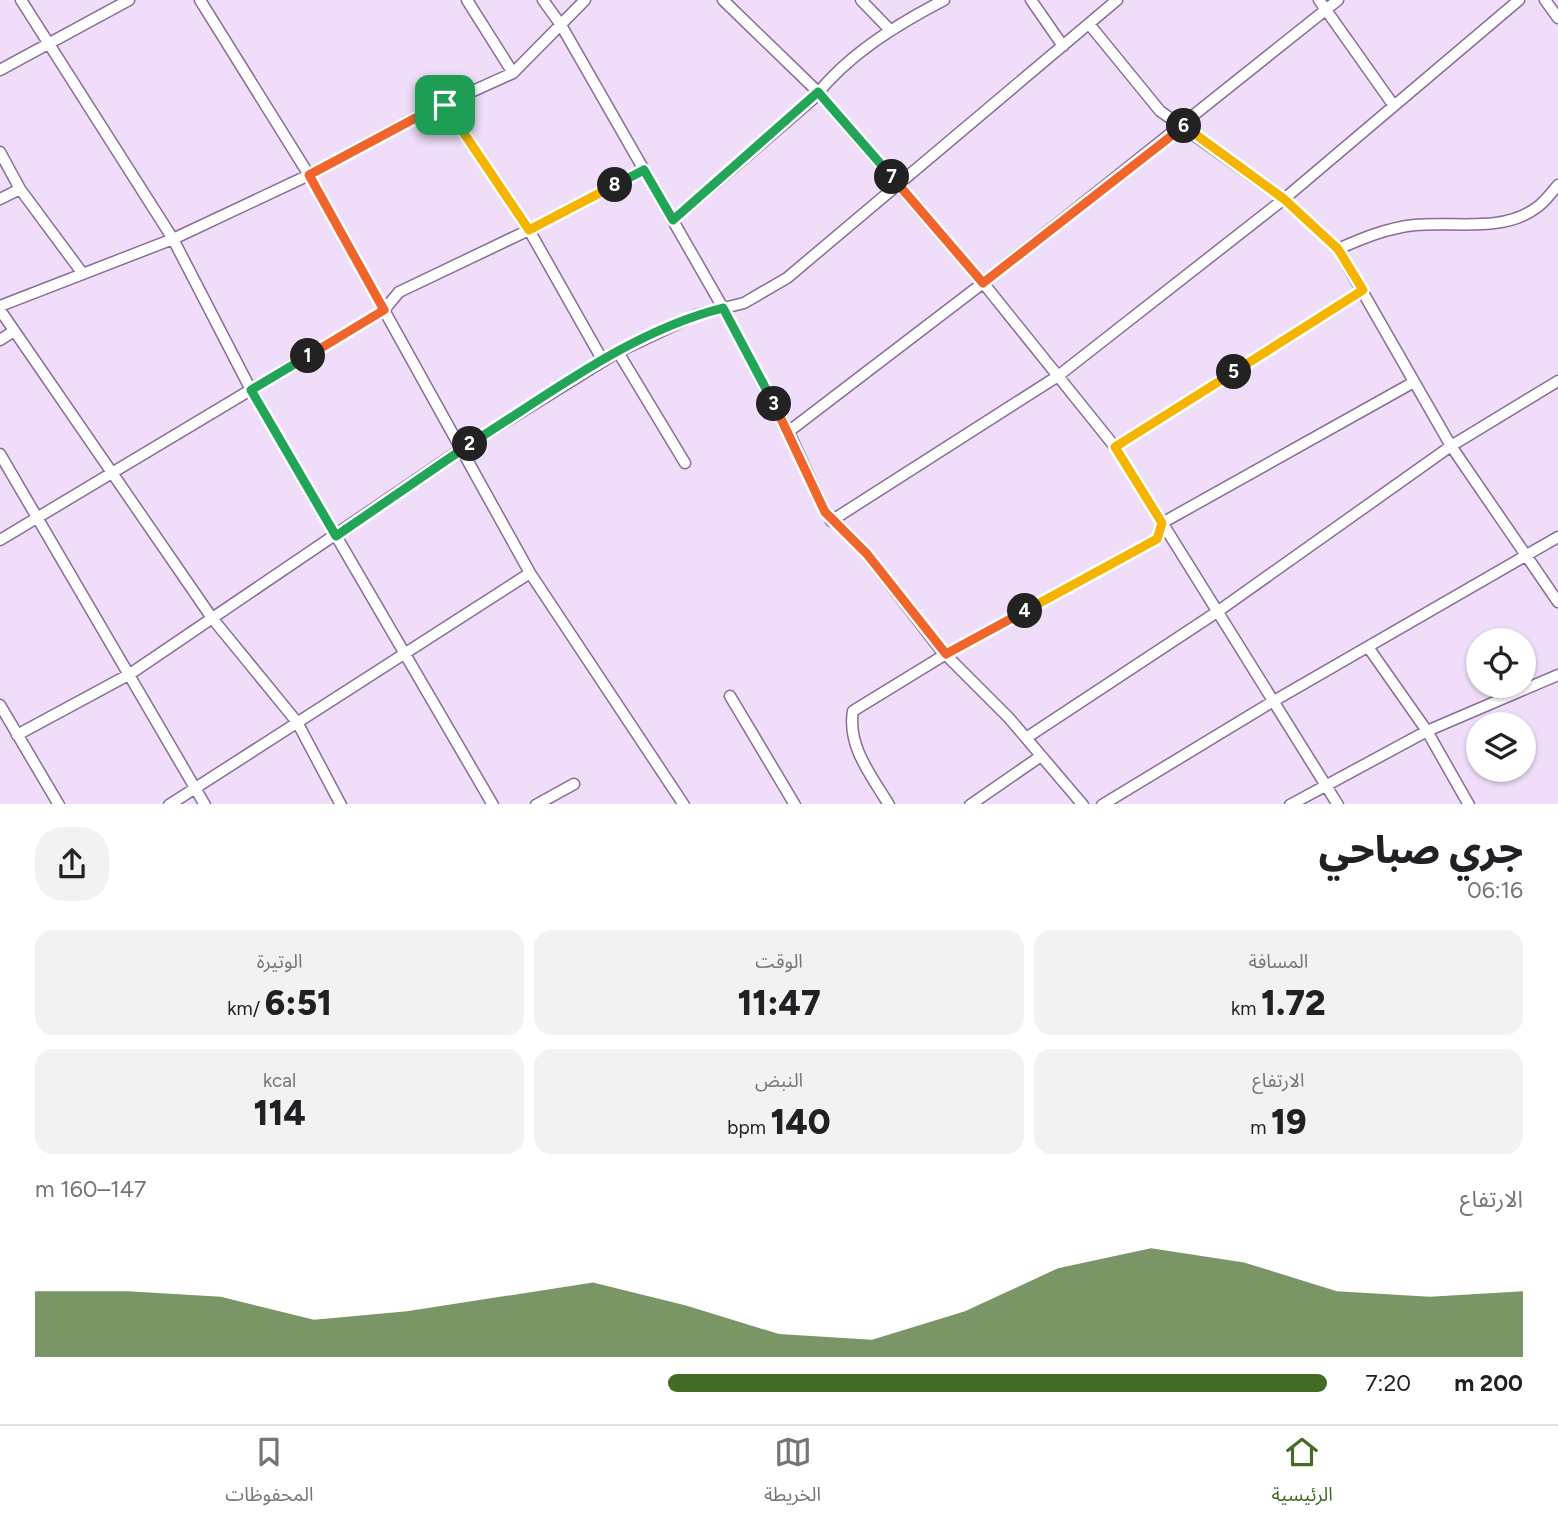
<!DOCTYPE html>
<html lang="ar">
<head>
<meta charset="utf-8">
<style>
	body { margin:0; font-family:Figtree,"Noto Sans Arabic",sans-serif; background:#f2f2f2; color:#202124; direction:rtl; height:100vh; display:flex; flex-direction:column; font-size:26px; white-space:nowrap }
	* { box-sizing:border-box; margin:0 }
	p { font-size:23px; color:#757577 }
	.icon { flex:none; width:38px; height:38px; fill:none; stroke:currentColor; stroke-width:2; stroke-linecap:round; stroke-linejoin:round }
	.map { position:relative; height:804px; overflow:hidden; direction:ltr }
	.sheet { display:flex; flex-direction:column; background:#fff; flex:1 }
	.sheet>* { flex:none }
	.fabs { position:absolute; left:1466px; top:628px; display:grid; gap:14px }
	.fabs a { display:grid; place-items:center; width:70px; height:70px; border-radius:50%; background:#fff; box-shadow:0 2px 5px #0004; font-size:35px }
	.pin { position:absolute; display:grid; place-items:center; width:60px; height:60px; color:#fff; margin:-30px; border-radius:14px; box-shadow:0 4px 10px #0006 }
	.km { position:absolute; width:35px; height:35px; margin:-18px; border-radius:50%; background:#222; color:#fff; font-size:19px; line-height:35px; text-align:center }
	.round { display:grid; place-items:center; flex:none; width:74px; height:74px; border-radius:28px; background:#f2f2f2 }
	.headline { display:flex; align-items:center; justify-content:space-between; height:119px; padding:0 35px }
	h1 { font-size:38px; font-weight:800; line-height:52px }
	.metrics { display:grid; grid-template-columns:repeat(3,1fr); gap:10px; height:119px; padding:7px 35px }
	.metrics div { display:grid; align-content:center; border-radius:18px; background:#f2f2f2; text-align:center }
	.metrics b { font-size:35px; font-weight:800 }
	.metrics small { font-size:19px; font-weight:400 }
	.metrics p { font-size:19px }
	.chart { height:196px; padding:14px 35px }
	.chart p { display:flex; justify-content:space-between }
	.chart svg { width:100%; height:126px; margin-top:7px; fill:#426b26; opacity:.7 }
	ul { padding:0 35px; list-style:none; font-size:23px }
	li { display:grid; grid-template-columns:112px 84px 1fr; align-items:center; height:52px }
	li i { height:18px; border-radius:9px; background:#426b26 }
	.dock { display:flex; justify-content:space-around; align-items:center; height:98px; border-top:2px solid #e0e0e0; background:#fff; font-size:19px; color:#757577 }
	.dock a { display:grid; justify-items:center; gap:4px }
	.dock .active { color:#426b26 }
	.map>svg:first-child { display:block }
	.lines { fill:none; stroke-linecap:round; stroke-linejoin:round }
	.street-casing { stroke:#896d96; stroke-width:13 }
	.street { stroke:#fff; stroke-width:10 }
	.split-1-casing { stroke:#fff; stroke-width:14 }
	.split-2-casing { stroke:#fff; stroke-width:14 }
	.split-3-casing { stroke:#fff; stroke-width:14 }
	.split-4-casing { stroke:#fff; stroke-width:14 }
	.split-5-casing { stroke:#fff; stroke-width:14 }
	.split-6-casing { stroke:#fff; stroke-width:14 }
	.split-7-casing { stroke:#fff; stroke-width:14 }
	.split-8-casing { stroke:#fff; stroke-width:14 }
	.split-9-casing { stroke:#fff; stroke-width:14 }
	.split-1 { stroke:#f0652b; stroke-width:9 }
	.split-2 { stroke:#22a559; stroke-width:9 }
	.split-3 { stroke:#22a559; stroke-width:9 }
	.split-4 { stroke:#f0652b; stroke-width:9 }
	.split-5 { stroke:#f5b400; stroke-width:9 }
	.split-6 { stroke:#f5b400; stroke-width:9 }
	.split-7 { stroke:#f0652b; stroke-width:9 }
	.split-8 { stroke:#22a559; stroke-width:9 }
	.split-9 { stroke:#f5b400; stroke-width:9 }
</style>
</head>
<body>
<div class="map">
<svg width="1558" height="805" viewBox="0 0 1558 805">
	<rect width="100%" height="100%" fill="#efddf9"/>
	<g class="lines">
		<defs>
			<path id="street" d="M21,0L173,239L251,390L493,805
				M200,0L309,175L530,573L684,805
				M467,0L513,73
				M543,0L561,25L723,308L792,439L825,512L867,554L940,649L1009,718L1083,805
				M723,0L818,92L988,289L1115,447L1338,805
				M861,0L890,30
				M1031,0L1063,46
				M1319,0L1394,106
				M1545,0L1558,18
				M1089,24L1160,111L1284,199L1338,249L1451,446L1558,602
				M0,70L129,0
				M445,105L529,230L603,361
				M0,152L20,189L83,274
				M0,199L20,189
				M673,220L814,98C847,55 896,25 944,0
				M1338,249C1363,238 1387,228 1415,225C1453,221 1502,233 1536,208C1544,203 1551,193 1558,185
				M0,306L173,239L309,175L420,115L513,73L585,0
				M0,310L212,618L297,722L341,805
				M0,340L14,331
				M618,352L685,463
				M788,432L983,283L1338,0
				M1115,447L1363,290
				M0,454L205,805
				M831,521L1058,376L1284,199L1519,0
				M0,540L384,310L399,292L529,230L644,170
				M1368,647L1427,731L1469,805
				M730,696L795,805
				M0,705L59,805
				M17,735L130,674L460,450L618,352L696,315L744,303L787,278L1117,0
				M1026,738L1217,612L1451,446L1558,381
				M169,805L530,573
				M536,805L574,784
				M889,805C871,775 847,746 853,711L946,654L1157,539L1162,523L1414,382
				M970,805L1041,756
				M1102,805L1272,702L1558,537
				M1290,805L1427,731L1558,675"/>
		</defs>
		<!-- street casing -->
		<use href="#street" class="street-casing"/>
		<!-- street -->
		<use href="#street" class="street"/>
	</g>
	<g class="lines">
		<defs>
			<path id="split-1" d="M308,356L384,310L309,175L421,115L445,105"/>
			<path id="split-2" d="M308,356L251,390L336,536L470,444"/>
			<path id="split-3" d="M470,444C550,394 631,331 723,308L774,404"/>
			<path id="split-4" d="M774,404L825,512L867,554L946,654L1025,611"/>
			<path id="split-5" d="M1025,611L1157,539L1162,523L1115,447L1234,372"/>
			<path id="split-6" d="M1184,126L1284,199L1338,249L1363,290L1234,372"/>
			<path id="split-7" d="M892,177L983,283L1184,126"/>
			<path id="split-8" d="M615,185L644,170L673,220L818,92L892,177"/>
			<path id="split-9" d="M445,105L529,230L615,185"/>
		</defs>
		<!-- split-1 casing -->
		<use href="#split-1" class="split-1-casing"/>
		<!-- split-2 casing -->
		<use href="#split-2" class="split-2-casing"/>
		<!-- split-3 casing -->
		<use href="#split-3" class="split-3-casing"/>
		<!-- split-4 casing -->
		<use href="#split-4" class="split-4-casing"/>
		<!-- split-5 casing -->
		<use href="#split-5" class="split-5-casing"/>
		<!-- split-6 casing -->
		<use href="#split-6" class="split-6-casing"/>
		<!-- split-7 casing -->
		<use href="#split-7" class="split-7-casing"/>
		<!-- split-8 casing -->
		<use href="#split-8" class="split-8-casing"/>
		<!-- split-9 casing -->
		<use href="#split-9" class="split-9-casing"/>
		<!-- split-1 -->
		<use href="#split-1" class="split-1"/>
		<!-- split-2 -->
		<use href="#split-2" class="split-2"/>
		<!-- split-3 -->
		<use href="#split-3" class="split-3"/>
		<!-- split-4 -->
		<use href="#split-4" class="split-4"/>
		<!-- split-5 -->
		<use href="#split-5" class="split-5"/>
		<!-- split-6 -->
		<use href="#split-6" class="split-6"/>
		<!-- split-7 -->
		<use href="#split-7" class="split-7"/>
		<!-- split-8 -->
		<use href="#split-8" class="split-8"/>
		<!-- split-9 -->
		<use href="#split-9" class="split-9"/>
	</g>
</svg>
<div class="fabs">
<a><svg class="icon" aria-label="locate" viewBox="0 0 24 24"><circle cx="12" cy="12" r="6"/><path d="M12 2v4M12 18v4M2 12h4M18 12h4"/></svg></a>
<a><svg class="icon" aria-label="layers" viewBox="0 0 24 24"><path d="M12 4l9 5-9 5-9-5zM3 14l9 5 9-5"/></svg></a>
</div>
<div class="pin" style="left:445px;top:105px;background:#1e9e55"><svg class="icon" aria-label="arrive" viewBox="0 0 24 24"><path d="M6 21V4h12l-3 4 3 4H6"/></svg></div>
<b class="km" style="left:308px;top:356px">1</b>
<b class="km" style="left:470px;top:444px">2</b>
<b class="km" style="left:774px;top:404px">3</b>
<b class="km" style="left:1025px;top:611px">4</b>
<b class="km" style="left:1234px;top:372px">5</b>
<b class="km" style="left:1184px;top:126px">6</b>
<b class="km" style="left:892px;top:177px">7</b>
<b class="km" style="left:615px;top:185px">8</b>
</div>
<section class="sheet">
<div class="headline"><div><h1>جري صباحي</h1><p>06:16</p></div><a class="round"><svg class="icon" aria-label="share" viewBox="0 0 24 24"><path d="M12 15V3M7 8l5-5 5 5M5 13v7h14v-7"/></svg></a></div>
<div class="metrics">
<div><p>المسافة</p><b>1.72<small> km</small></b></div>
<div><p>الوقت</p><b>11:47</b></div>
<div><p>الوتيرة</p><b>6:51<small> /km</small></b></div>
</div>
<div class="metrics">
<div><p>الارتفاع</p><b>19<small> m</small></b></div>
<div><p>النبض</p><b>140<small> bpm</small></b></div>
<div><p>kcal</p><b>114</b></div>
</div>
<div class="chart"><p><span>الارتفاع</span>147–160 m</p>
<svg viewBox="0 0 160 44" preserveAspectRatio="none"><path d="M0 44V21L10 21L20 23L30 31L40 28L50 23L60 18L70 26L80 36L90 38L100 28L110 13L120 6L130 11L140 21L150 23L160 21V44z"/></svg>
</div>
<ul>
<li><b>200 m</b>7:20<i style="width:51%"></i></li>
</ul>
</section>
<nav class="dock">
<a class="active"><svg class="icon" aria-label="home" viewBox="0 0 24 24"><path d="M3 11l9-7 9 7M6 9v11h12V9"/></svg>الرئيسية</a>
<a><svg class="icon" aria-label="map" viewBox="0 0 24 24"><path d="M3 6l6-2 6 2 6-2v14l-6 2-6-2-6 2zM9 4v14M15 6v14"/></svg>الخريطة</a>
<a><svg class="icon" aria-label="saved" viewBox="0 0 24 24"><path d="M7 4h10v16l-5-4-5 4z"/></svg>المحفوظات</a>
</nav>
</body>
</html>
